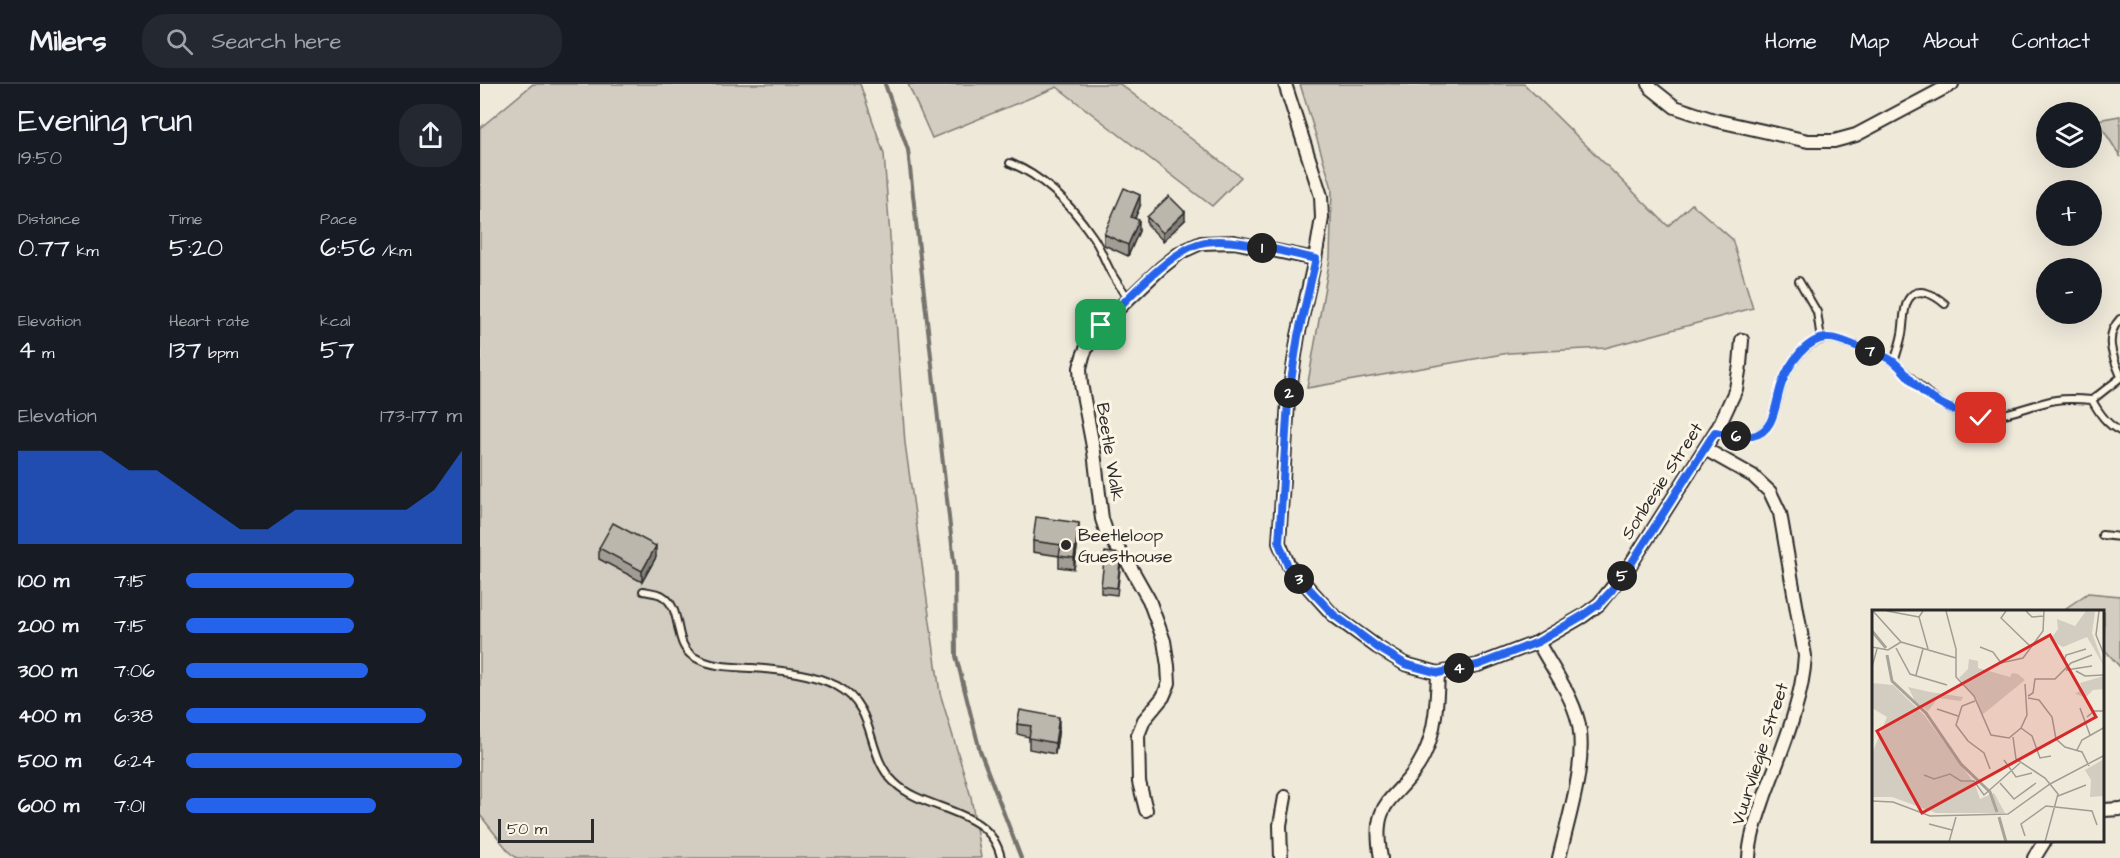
<!DOCTYPE html>
<html lang="en">
<head>
<meta charset="utf-8">
<style>
	body { margin:0; font-family:"Architects Daughter",sans-serif; background:#242831; color:#f1f3f6; height:100vh; display:flex; flex-direction:column; font-size:22px; white-space:nowrap }
	* { box-sizing:border-box; margin:0 }
	p { font-size:20px; color:#9ea1a6 }
	.icon { flex:none; width:33px; height:33px; fill:none; stroke:currentColor; stroke-width:2; stroke-linecap:round; stroke-linejoin:round }
	.map { position:relative; flex:1; overflow:hidden }
	.panel { display:flex; flex-direction:column; background:#171b24; width:480px }
	.panel>* { flex:none }
	.tools { position:absolute; left:1556px; top:18px; display:grid; gap:12px }
	.tools a { display:grid; place-items:center; width:66px; height:66px; border-radius:50%; background:#171b24; box-shadow:0 6px 24px #0002; font-size:30px }
	.scale { position:absolute; left:18px; bottom:15px; width:96px; box-sizing:border-box; padding-left:6px; border:3px solid #2b2b2b; border-top:0; font-size:16px; line-height:21px; white-space:nowrap; color:#2b2b2b; -webkit-text-stroke:4px #fcf5e5; paint-order:stroke }
	.pin { position:absolute; display:grid; place-items:center; width:51px; height:51px; color:#fff; margin:-26px; border-radius:12px; box-shadow:0 3px 9px #0006 }
	.km { position:absolute; width:30px; height:30px; margin:-15px; border-radius:50%; background:#222; color:#fff; font-size:16px; line-height:30px; text-align:center }
	.round { display:grid; place-items:center; flex:none; width:63px; height:63px; border-radius:24px; background:#242831 }
	.head { display:flex; align-items:center; justify-content:space-between; height:102px; padding:0 18px }
	h1 { font-size:33px; font-weight:600; line-height:45px }
	.metrics { display:grid; grid-template-columns:repeat(3,1fr); gap:9px; height:102px; padding:6px 18px }
	.metrics div { display:grid; align-content:center }
	.metrics b { font-size:26px; font-weight:600 }
	.metrics small { font-size:16px; font-weight:400 }
	.metrics p { font-size:16px }
	.chart { height:168px; padding:12px 18px }
	.chart p { display:flex; justify-content:space-between }
	.chart svg { width:100%; height:108px; margin-top:6px; fill:#2563eb; opacity:.7 }
	ul { padding:0 18px; list-style:none; font-size:20px }
	li { display:grid; grid-template-columns:96px 72px 1fr; align-items:center; height:45px }
	li i { height:15px; border-radius:8px; background:#2563eb }
	header { display:flex; align-items:center; gap:36px; box-sizing:border-box; height:84px; padding:0 30px; background:#171b24; border-bottom:2px solid #363941 }
	header strong { font-size:28px }
	nav { display:flex; gap:33px; margin-inline-start:auto; font-size:21px }
	.search { width:420px; height:54px; background:#242831; display:flex; align-items:center; gap:15px; box-sizing:border-box; padding:0 21px; border-radius:24px; color:#9ea1a6; font-size:22px }
	main { display:flex; flex:1; min-height:0 }
	.map>svg:first-child { display:block }
	.green { fill:#d2cdc0; stroke:#7e7c76; stroke-width:1.5 }
	.lines { fill:none; stroke-linecap:round; stroke-linejoin:round }
	.stream { stroke:#75736d; stroke-width:4 }
	.service-casing { stroke:#2b2b2b; stroke-width:10 }
	.minor-casing { stroke:#2b2b2b; stroke-width:16 }
	.service { stroke:#fcf5e5; stroke-width:6 }
	.minor { stroke:#fcf5e5; stroke-width:12 }
	.wall { fill:#a29d94; stroke:#2b2b2b; stroke-width:1.5 }
	.shaded-wall { fill:#848078; stroke:#2b2b2b; stroke-width:1.5 }
	.building { fill:#bcb7ac; stroke:#2b2b2b; stroke-width:1.5 }
	.route-casing { stroke:#fff; stroke-width:12 }
	.route { stroke:#2563eb; stroke-width:8 }
	.poi-dot { fill:#2b2b2b; stroke:#fcf5e5; stroke-width:2 }
	.labels { text-anchor:middle; dominant-baseline:central; stroke-width:6; stroke-linejoin:round; paint-order:stroke }
	.street-label { font-size:18px; fill:#2b2b2b; stroke:#fcf5e5 }
	.poi-label { font-size:18px; fill:#2b2b2b; stroke:#fcf5e5; text-anchor:start }
	.inset-river { fill:none; stroke:#a6a399; stroke-width:3 }
	.inset-road { fill:none; stroke:#a19d94; stroke-width:1.5 }
	.view { fill:#d62828; fill-opacity:0.15; stroke:#d62828; stroke-width:3 }
	.inset-edge { fill:none; stroke:#2b2b2b; stroke-width:3 }
</style>
</head>
<body>
<header>
<strong>Milers</strong>
<div class="search"><svg class="icon" aria-label="search" viewBox="0 0 24 24"><circle cx="10" cy="10" r="6"/><path d="M15 15l6 6"/></svg>Search here</div>
<nav><a>Home</a><a>Map</a><a>About</a><a>Contact</a></nav>
</header>
<main>
<section class="panel">
<div class="head"><div><h1>Evening run</h1><p>19:50</p></div><a class="round"><svg class="icon" aria-label="share" viewBox="0 0 24 24"><path d="M12 15V3M7 8l5-5 5 5M5 13v7h14v-7"/></svg></a></div>
<div class="metrics">
<div><p>Distance</p><b>0.77<small> km</small></b></div>
<div><p>Time</p><b>5:20</b></div>
<div><p>Pace</p><b>6:56<small> /km</small></b></div>
</div>
<div class="metrics">
<div><p>Elevation</p><b>4<small> m</small></b></div>
<div><p>Heart rate</p><b>137<small> bpm</small></b></div>
<div><p>kcal</p><b>57</b></div>
</div>
<div class="chart"><p><span>Elevation</span>173–177 m</p>
<svg viewBox="0 0 160 44" preserveAspectRatio="none"><path d="M0 44V6L10 6L20 6L30 6L40 14L50 14L60 22L70 30L80 38L90 38L100 30L110 30L120 30L130 30L140 30L150 22L160 6V44z"/></svg>
</div>
<ul>
<li><b>100 m</b>7:15<i style="width:61%"></i></li>
<li><b>200 m</b>7:15<i style="width:61%"></i></li>
<li><b>300 m</b>7:06<i style="width:66%"></i></li>
<li><b>400 m</b>6:38<i style="width:87%"></i></li>
<li><b>500 m</b>6:24<i style="width:100%"></i></li>
<li><b>600 m</b>7:01<i style="width:69%"></i></li>
</ul>
</section>
<div class="map">
<svg width="1640" height="774" viewBox="0 0 1640 774">
	<rect width="100%" height="100%" fill="#efe9da"/>
	<filter id="ink" filterUnits="userSpaceOnUse"><feTurbulence type="fractalNoise" baseFrequency=".0167" numOctaves="2"/><feDisplacementMap in="SourceGraphic" scale="12" xChannelSelector="R" yChannelSelector="G"/><feConvolveMatrix kernelMatrix="1 2 1 2 8 2 1 2 1" color-interpolation-filters="sRGB"/></filter>
	<g filter="url(#ink)">
		<!-- green -->
		<path class="green" d="M53,0H380L404,70L425,359L460,609L491,713L501,774H37L30,769L0,731V44Z
			M428,0H640L761,93L732,122L577,3L452,54Z
			M820,0H1044L1188,142L1212,120L1252,155L1273,224L1125,264L1029,269L827,304L850,174L852,104Z
			M1640,32V72L1617,36Z
			M1608,509L1640,512V583L1624,565V528H1590L1586,524Z"/>
		<g class="lines">
			<!-- stream -->
			<path class="stream" d="M405,0L428,66L475,487L476,572L500,667L541,774"/>
			<defs>
				<path id="service" d="M530,79C565,93 592,122 613,153C622,166 626,182 635,195C639,202 644,208 649,214
					M1319,197L1337,228L1341,255
					M1640,235C1624,252 1632,271 1640,290
					M1414,278C1417,269 1420,260 1422,250C1424,240 1423,225 1428,216C1437,200 1456,212 1465,220
					M1612,316C1619,329 1627,341 1640,347
					M1236,348C1247,350 1260,354 1272,352C1295,348 1296,317 1302,300C1308,282 1324,259 1343,255C1353,252 1364,258 1373,261C1388,266 1403,269 1415,279C1437,298 1454,321 1483,330C1514,340 1546,321 1576,316C1588,314 1600,315 1612,316L1640,294
					M1622,451L1640,453
					M163,507C169,508 176,509 181,511C205,524 191,559 214,573C231,583 253,583 272,584C300,586 332,589 357,602C398,624 385,671 414,698C445,729 510,722 521,774"/>
				<path id="minor" d="M805,0L841,112L842,134L835,175L818,252L808,317L799,459L809,482L853,531L897,563L925,580L958,589L998,581L1058,558L1103,532L1119,520L1151,480L1239,342L1256,305L1260,281L1262,256
					M1169,0L1171,4L1195,23L1234,36L1328,57H1354L1376,51L1472,0
					M1225,365L1273,392L1290,408L1300,429L1325,572C1322,620 1302,665 1285,711C1278,732 1270,752 1269,774
					M1058,558C1071,583 1091,609 1098,637C1108,676 1088,735 1079,774
					M666,726L659,698L658,651L664,636L683,613L689,599L688,582L684,557L669,516L647,477L627,450L622,435L614,368L601,300L600,284L603,272L609,258L621,241L681,184L701,168L721,159L754,158L835,175
					M1624,726L1640,725
					M801,774L800,741L805,713
					M901,774C889,710 921,718 944,671C956,646 957,616 958,589
					M1554,774L1564,758"/>
			</defs>
			<!-- service casing -->
			<use href="#service" class="service-casing"/>
			<!-- minor casing -->
			<use href="#minor" class="minor-casing"/>
			<!-- service -->
			<use href="#service" class="service"/>
			<!-- minor -->
			<use href="#minor" class="minor"/>
		</g>
		<!-- wall -->
		<path class="wall" d="M660,122L655,134L659,147L648,172L624,161V150Z
			M667,133L705,136L683,157L667,140Z
			M599,450L594,485L579,483V472L553,468V457Z
			M119,464L176,473L162,498L119,475Z
			M641,477L637,511L621,509V502Z
			M537,640L579,644L575,670L549,665V653L537,650Z"/>
		<!-- shaded-wall -->
		<path class="shaded-wall" d="M660,111V122L651,143V133Z
			M705,128V136L683,157V149Z
			M659,136V147L648,172V161Z
			M599,439V450L594,485V474Z
			M176,462V473L162,498V487Z
			M579,633V644L575,670V659Z"/>
		<!-- building -->
		<path class="building" d="M644,104L660,111L651,133L659,136L648,161L624,150Z
			M689,112L705,128L683,149L667,133Z
			M556,433L599,439L594,474L579,472L581,461L553,457Z
			M133,439L176,462L162,487L119,464Z
			M625,468L641,470L637,504L621,502Z
			M540,626L579,633L575,659L549,654L551,642L537,640Z"/>
	</g>
	<g class="lines" filter="url(#ink)">
		<defs>
			<path id="route" d="M621,241C645,218 690,167 721,159C749,151 806,169 836,175L818,252L808,317L799,459L808,482L854,531L897,563L925,580L958,589L998,581L1058,558L1102,532L1119,520L1132,506L1151,480L1235,348C1247,350 1260,354 1272,352C1296,348 1295,317 1302,299C1309,280 1327,253 1349,254C1358,254 1368,259 1376,262C1389,267 1402,269 1414,278C1425,287 1432,299 1443,308C1460,321 1480,330 1501,334"/>
		</defs>
		<!-- route casing -->
		<use href="#route" class="route-casing"/>
		<!-- route -->
		<use href="#route" class="route"/>
	</g>
	<!-- markers -->
	<circle class="poi-dot" cx="586" cy="461" r="6"/>
	<g class="labels">
		<!-- street labels -->
		<g class="street-label">
			<text transform="translate(630 368) rotate(81)">Beetle Walk</text>
			<text transform="translate(1182 397) rotate(-57)">Sonbesie Street</text>
			<text transform="translate(1280 670) rotate(-72)">Vuurvliegie Street</text>
		</g>
		<!-- poi labels -->
		<g class="poi-label">
			<text x="598" y="451">Beetleloop<tspan x="598" dy="21">Guesthouse</tspan></text>
		</g>
	</g>
	<!-- overview -->
	<g transform="translate(1392 526)">
		<rect width="232" height="232" fill="#efe9da"/>
		<path d="M214,1L223,2L220,23L232,56L215,27L191,37L178,30L186,19L185,9L203,16ZM97,49L106,51V58L138,67L140,63L146,64L153,70L110,105L105,90L87,68L96,59ZM232,66V79L221,80L214,87L203,84L210,79L208,73ZM0,73L21,75L52,105L103,174L108,189L122,183L133,203H64L20,187H0V144L15,107L0,98ZM36,77L58,82L91,87L89,91L66,88L56,101L43,91ZM232,149V186L218,187L219,170L213,160Z" fill="#d2cdc0"/>
		<path class="inset-river" d="M0,21L14,38M15,45L20,71L54,103L89,154L118,182L125,202M127,207L134,232"/>
		<path class="inset-road" d="M1,1L29,32L84,48M15,1L47,7M51,1L47,7L56,39M74,1L84,39V67L102,86L119,125L137,128L149,118L155,105L153,74M134,1L129,8L159,37M154,1L160,7L172,6M227,1L224,25L233,47M0,37L16,40L29,32M108,37L121,42L129,53L151,48L171,21L172,1M24,38L38,64L75,75M196,56L192,51L194,45L214,39M0,57L5,39M194,60L220,56M204,61L213,66L231,65M44,65L51,39M156,86L161,83L163,69H183L199,53L220,45M156,88L167,90L180,107L184,129L193,137L210,142L217,156M103,91L90,96L84,115L96,131L112,143L118,159M208,98L218,125M65,99L86,106M215,107L222,101H233M149,118L160,126L168,148L179,146M141,127L144,149L173,168L186,184L173,232M205,140L210,130L233,117M132,150L144,167L160,163M52,165L62,169L78,164L89,171H102L112,185L148,153M128,173L142,189L164,173M186,186L214,175M0,191L21,192L58,206L136,204L178,174L233,145M57,214L80,220M153,226L149,214L174,196L220,201L225,215M77,232L84,207"/>
		<path class="view" d="M178,25L224,107L50,203L5,121Z"/>
		<rect width="232" height="232" class="inset-edge"/>
	</g>
</svg>
<div class="tools">
<a><svg class="icon" aria-label="layers" viewBox="0 0 24 24"><path d="M12 4l9 5-9 5-9-5zM3 14l9 5 9-5"/></svg></a>
<a>+</a>
<a>−</a>
</div>
<div class="scale">50 m</div>
<div class="pin" style="left:621px;top:241px;background:#1e9e55"><svg class="icon" aria-label="arrive" viewBox="0 0 24 24"><path d="M6 21V4h12l-3 4 3 4H6"/></svg></div>
<div class="pin" style="left:1501px;top:334px;background:#d93025"><svg class="icon" aria-label="check" viewBox="0 0 24 24"><path d="M5 12l5 5 9-10"/></svg></div>
<b class="km" style="left:782px;top:164px">1</b>
<b class="km" style="left:809px;top:309px">2</b>
<b class="km" style="left:819px;top:495px">3</b>
<b class="km" style="left:979px;top:584px">4</b>
<b class="km" style="left:1142px;top:492px">5</b>
<b class="km" style="left:1256px;top:352px">6</b>
<b class="km" style="left:1390px;top:267px">7</b>
</div>
</main>
</body>
</html>
